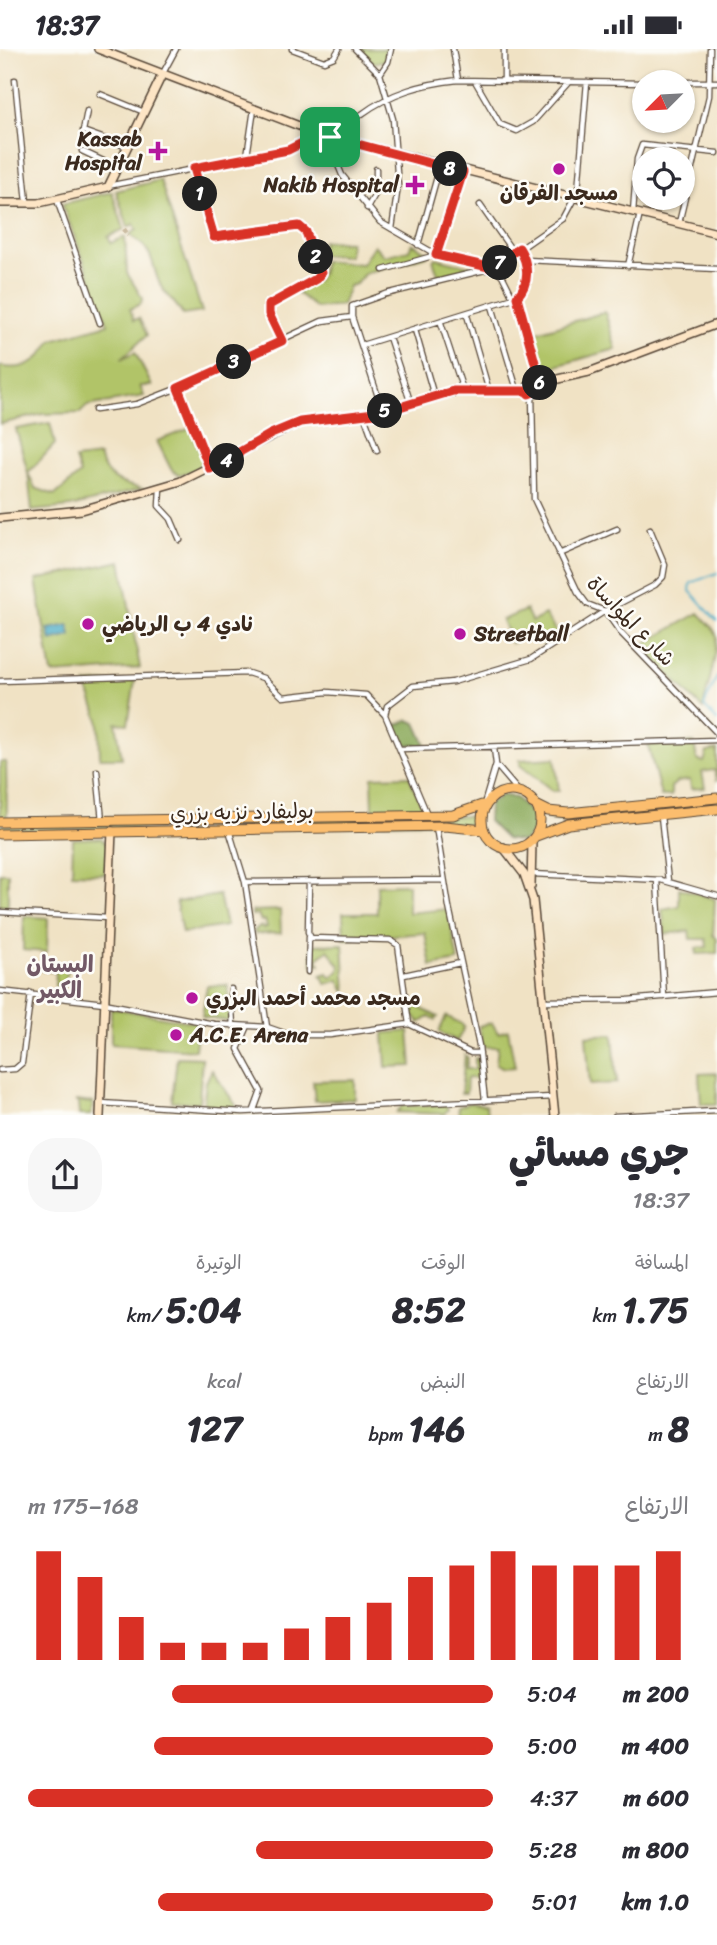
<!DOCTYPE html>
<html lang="ar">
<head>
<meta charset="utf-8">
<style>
	body { margin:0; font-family:Sriracha,"Playpen Sans Arabic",sans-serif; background:#f7f7f7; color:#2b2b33; direction:rtl; height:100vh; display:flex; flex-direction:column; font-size:26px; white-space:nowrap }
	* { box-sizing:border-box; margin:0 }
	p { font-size:23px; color:#7c7c81 }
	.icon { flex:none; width:38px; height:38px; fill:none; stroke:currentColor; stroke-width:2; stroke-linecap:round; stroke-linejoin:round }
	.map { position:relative; height:1066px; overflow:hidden; direction:ltr }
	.sheet { display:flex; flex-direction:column; background:#fff; flex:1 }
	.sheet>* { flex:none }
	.needle { width:46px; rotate:246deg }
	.tools { position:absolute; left:632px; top:21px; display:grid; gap:14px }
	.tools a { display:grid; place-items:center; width:63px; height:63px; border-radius:50%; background:#fff; box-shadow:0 2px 5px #0004; font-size:35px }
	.pin { position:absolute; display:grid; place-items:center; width:60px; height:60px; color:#fff; margin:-30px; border-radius:14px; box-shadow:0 4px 10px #0006 }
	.km { position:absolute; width:35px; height:35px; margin:-18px; border-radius:50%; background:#222; color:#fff; font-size:19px; line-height:35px; text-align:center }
	.round { display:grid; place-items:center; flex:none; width:74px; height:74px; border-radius:28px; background:#f7f7f7 }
	.headline { display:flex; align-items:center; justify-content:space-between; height:119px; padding:0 28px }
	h1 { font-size:38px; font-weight:800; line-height:52px }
	.metrics { display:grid; grid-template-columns:repeat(3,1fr); gap:10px; height:119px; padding:7px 28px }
	.metrics div { display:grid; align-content:center }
	.metrics b { font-size:35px; font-weight:800 }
	.metrics small { font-size:19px; font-weight:400 }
	.metrics p { font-size:19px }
	.chart { height:196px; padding:14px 28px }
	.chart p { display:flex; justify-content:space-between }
	.chart svg { width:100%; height:126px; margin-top:7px; stroke:#d93025; stroke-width:6 }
	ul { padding:0 28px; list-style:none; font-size:23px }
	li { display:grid; grid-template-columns:112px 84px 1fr; align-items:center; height:52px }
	li i { height:18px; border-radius:9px; background:#d93025 }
	.status { display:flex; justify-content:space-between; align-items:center; height:49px; padding:0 35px; background:#fff; direction:ltr }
	.status svg { height:19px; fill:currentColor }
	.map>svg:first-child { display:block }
	.green { fill:#b1c468; stroke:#767743; stroke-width:2 }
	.forest { fill:#8caa5c; stroke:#646a3d; stroke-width:2 }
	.water { fill:#43a7c3; stroke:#3f6870; stroke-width:2 }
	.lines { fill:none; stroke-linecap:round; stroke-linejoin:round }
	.stream { stroke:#43a7c3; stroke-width:2 }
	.street-tunnel { stroke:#ccbda3; stroke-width:4.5; stroke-dasharray:4.5 2; stroke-linecap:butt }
	.street-casing { stroke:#564637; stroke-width:7 }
	.secondary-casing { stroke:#564637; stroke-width:10 }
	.highway-casing { stroke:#564637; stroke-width:11 }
	.street { stroke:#fff; stroke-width:4.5 }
	.secondary { stroke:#fde5c5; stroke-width:7 }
	.highway { stroke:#fbbd6e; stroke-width:9 }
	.route-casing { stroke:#fff; stroke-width:14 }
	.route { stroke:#d93025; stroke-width:9 }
	.poi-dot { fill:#b5179e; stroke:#fdfcf7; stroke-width:2.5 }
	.labels { text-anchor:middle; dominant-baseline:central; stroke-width:5; stroke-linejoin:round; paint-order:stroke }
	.poi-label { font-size:21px; font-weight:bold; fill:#3b2a1e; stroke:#fdfcf7; text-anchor:start }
	.street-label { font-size:21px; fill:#3b2a1e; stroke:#fdfcf7 }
	.neighbourhood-label { font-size:23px; font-weight:bold; fill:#725966; stroke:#fdfcf7 }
</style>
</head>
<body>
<div class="status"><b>18:37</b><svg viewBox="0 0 49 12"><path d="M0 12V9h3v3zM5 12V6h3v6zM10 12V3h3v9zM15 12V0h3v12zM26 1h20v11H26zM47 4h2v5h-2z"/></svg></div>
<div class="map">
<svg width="717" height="1067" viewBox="0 0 717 1067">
	<rect width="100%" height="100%" fill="#fdfcf7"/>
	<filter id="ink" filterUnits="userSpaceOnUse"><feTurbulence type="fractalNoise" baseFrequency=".0143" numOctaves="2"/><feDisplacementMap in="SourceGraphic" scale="14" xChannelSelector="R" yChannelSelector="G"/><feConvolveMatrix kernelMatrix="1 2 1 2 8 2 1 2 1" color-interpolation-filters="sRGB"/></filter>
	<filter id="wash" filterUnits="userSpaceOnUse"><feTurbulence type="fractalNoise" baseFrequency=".00686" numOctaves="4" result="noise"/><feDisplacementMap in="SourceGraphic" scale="28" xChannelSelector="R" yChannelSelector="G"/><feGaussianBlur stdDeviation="1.57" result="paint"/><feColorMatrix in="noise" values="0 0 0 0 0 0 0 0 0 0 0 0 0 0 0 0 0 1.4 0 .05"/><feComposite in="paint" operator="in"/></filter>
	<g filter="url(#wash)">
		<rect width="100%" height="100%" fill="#f0e2c4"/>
		<!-- green -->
		<path class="green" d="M360,0H388L386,11L374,14Z
			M160,131L202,263L183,266C177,255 169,249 162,239C151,222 158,203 132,188L130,185L137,181L134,175L128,178L116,142Z
			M112,143L124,180L108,188L111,194L125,188L127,224L142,249L141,255L130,260L134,271L139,269L147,286L121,310L135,303L152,337H140L144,347L87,357L80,364L43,365L0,375V317C24,323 41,311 52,291L108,275L62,155Z
			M322,192L350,193L349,207L322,206Z
			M412,194L428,204L427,207L365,224L356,235L349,237L342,256L316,259L295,242C312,236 324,232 323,212L362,215L374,196L384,207L409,201Z
			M436,209L473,218L439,228L433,211Z
			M605,263L616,300L545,320L534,284Z
			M50,374L55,395L28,424L35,439L55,446L80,425L75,410L99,407C106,432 121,434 142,440L70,458L32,462L28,424L16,380Z
			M191,379L204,413L195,421L178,426L171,420L157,392Z
			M121,512L140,619L52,625L36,531Z
			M526,561L532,573L545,566L560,588L545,598L535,581L511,594L502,571Z
			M699,564C704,570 715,579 717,587C717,611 707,637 703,660L640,597Z
			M135,632L128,675L116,674L122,709H100L99,671L86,635Z
			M694,694L697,711L704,713L707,703L717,701V732L715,721L702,723L705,739L691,740L690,731L677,733L671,738V747H661L648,696Z
			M555,709L559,742H553L520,716V711Z
			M0,713H6L7,767H0Z
			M409,727L423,759L373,760L372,728Z
			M717,752V756L557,772L546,769Z
			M476,767V776L418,773L0,782V776Z
			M101,789L108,796L105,825L72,824L73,790Z
			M0,824H8V857H0Z
			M408,835V864L448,860L458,912L431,917L425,884L344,890L343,864H377V836Z
			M679,839L715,850L713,886L717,890V904L697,905L696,899L707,898L706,890H690L689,882L665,885L662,860L679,857Z
			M219,846L226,877L182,884L176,853Z
			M280,861L281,884L255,885L254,881L262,877L263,880L267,878L265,871L261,872L258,865L252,866V862Z
			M24,867L48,869L47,903L23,901Z
			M343,895L346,943H345L339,931L326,935L321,926L328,924L331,928L339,922L340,917L328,901L316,910L320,915H312V896Z
			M41,913L67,915L65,938L55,937L56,923L41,921Z
			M228,936L229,972L202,968L207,937Z
			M412,955L438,968L436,971L429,968L420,974L410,962Z
			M111,959L198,974L195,1001L111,995Z
			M446,967L462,975L464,979L457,992L439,983Z
			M492,974L498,984L508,981L515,1018L504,1019L496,1015L498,998H483L479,977Z
			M409,982L412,1017L386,1018L384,984Z
			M613,985L617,1034L590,1036L586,987Z
			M465,1006L468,1009L466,1020H475V1009L480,1012L481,1030L467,1029L466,1044H461Z
			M177,1008L202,1009L199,1054L172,1052Z
			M212,1021L239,1061L203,1058L206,1033Z
			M717,1024V1055H701L699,1025Z
			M355,1031V1050L315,1052L313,1032Z
			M75,1052L93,1054L91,1066H79L78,1054Z
			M469,1054L486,1056L487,1066H459L458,1058Z
			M445,1056L448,1060L444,1065L397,1063L402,1057Z"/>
		<!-- forest -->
		<path class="forest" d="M408,671L416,674L426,696H405L394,677Z
			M502,746L516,749L532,765L534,782L523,793L506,790L488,772L489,755Z"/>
		<!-- water -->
		<path class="water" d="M69,576L71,587L51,592L48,580Z"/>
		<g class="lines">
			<!-- stream -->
			<path class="stream" d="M717,524L691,534L690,542L717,572
				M717,628L704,657L717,672"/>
		</g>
	</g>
	<g filter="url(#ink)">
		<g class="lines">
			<!-- street-tunnel -->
			<path class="street-tunnel" d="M124,180L128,186"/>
			<defs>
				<path id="street" d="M292,0L324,12L334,8L339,0
					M355,0L380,25L393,70L398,137L392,180
					M453,0L458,31
					M504,0V32
					M380,25L388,13L391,0
					M162,26L176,0
					M15,31L27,153
					M475,32L500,75L517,82L533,73L568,34
					M682,33H717
					M100,45L144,63
					M87,62L83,82L127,98
					M326,87L342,126L380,173L444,210L493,219L502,226L514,250
					M303,93L306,74L327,76L349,71
					M353,93L346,78C350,71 355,70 362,65C392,43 422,35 458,31L644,34
					M82,102L116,118
					M247,107L254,60
					M194,119L216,189L288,176L299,177L306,183L321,224L316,230L269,255V265L282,292
					M108,137L288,101L319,86
					M57,151L100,274
					M480,156L513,203
					M367,159L376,144V120
					M633,163L637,110L642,96L717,104
					M679,174L709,47L710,0
					M418,196L440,117
					M526,211L717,220
					M628,217L640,165
					M383,221L436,206L463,123
					M517,248L535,311L538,334
					M492,257L518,344
					M467,266L489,342
					M441,274L463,341
					M415,281L434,347
					M389,288L411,355
					M362,296L517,248C530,234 528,215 519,199
					M532,345L534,450L578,543L587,555L605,562L620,583L717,684
					M95,361L137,355L178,339
					M383,363L352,268V257L386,245L493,219L563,170L578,142L587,33
					M364,366L377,402
					M210,419L178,339L322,272L352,268
					M160,439L159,457L171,470L180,491
					M559,505L617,480
					M0,632L248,624L263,629L283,648L327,643L366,646L385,666
					M400,700L717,691
					M496,716L520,744
					M97,722L102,771
					M485,752L496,715L494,699
					M427,765L385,666L387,657L413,637L453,633L531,610L605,562L655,536L663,528L665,516L650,480
					M661,767L668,832
					M436,778L449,858L479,997L485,1052
					M229,781L245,833L267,978
					M532,825L661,831L717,847
					M657,831L664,948
					M309,832L308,883L311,889L390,891L398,896L409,975
					M245,833L444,831
					M0,863L108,869
					M308,923L309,888
					M404,926L460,914
					M231,940L233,977
					M0,942L104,954L214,975L267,978L290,986H330L409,975L471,1004H480
					M545,952L628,951L717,943
					M247,979L238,1000L261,1042L254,1061
					M0,1021L15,1020L22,1014L31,944
					M101,1054L243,1063L553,1048
					M615,1067L717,1062"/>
				<path id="secondary" d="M98,0L320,85L717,184
					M0,154H39L108,138L162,26
					M528 339a6 6 0 1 1 12 0a6 6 0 1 1-12 0Z
					M540,334L589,323L717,275
					M0,469L82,461L181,432L300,373L383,363L453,343L526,342
					M503,798L524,825L533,851L555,1067
					M531,837L532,793
					M100,1067L112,782"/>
				<path id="highway" d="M482 771a29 29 0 1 1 58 0a29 29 0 1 1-58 0Z
					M532,754L548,762L568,764L717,749
					M0,773L453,766L482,756
					M0,785L445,777L484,781
					M536,787L568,775L717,760"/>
			</defs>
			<!-- street casing -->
			<use href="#street" class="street-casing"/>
			<!-- secondary casing -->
			<use href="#secondary" class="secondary-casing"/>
			<!-- highway casing -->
			<use href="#highway" class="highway-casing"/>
			<!-- street -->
			<use href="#street" class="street"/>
			<!-- secondary -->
			<use href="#secondary" class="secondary"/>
			<!-- highway -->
			<use href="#highway" class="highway"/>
		</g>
	</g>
	<g class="lines" filter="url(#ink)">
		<defs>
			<path id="route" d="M320,85L463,123L436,206L493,219L519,199C529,215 530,234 517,248L542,339L529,345L526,342H453L383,363L300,373L271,385L210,420L178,339L282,292L269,265V256L316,230L321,224L306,183L299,177L214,188L194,119L288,101Z"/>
		</defs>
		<!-- route casing -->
		<use href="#route" class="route-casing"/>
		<!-- route -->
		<use href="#route" class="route"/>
	</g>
	<!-- markers -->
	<g class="poi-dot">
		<path d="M154.5 91.5h7v7h7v7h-7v7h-7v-7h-7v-7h7z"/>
		<circle cx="559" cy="120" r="7"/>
		<path d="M411.5 125.5h7v7h7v7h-7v7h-7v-7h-7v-7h7z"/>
		<circle cx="88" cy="575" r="7"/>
		<circle cx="460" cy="585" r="7"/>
		<circle cx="192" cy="949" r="7"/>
		<circle cx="176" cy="986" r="7"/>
	</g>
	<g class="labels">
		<!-- poi labels -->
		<g class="poi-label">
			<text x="142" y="90" text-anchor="end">Kassab<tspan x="142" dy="24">Hospital</tspan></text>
			<text x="399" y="136" text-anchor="end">Nakib Hospital</text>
			<text x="559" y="144" text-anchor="middle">مسجد الفرقان</text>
			<text x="102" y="575">نادي 4 ب الرياضي</text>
			<text x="474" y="585">Streetball</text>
			<text x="206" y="949">مسجد محمد أحمد البزري</text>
			<text x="190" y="986">A.C.E. Arena</text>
		</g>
		<!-- street labels -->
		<g class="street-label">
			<text transform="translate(631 572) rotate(46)">شارع المواساة</text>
			<text transform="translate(242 763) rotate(-1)">بوليفارد نزيه بزري</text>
		</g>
		<!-- neighbourhood labels -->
		<g class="neighbourhood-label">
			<text x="60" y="915">البستان<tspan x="60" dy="26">الكبير</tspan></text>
		</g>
	</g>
</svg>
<div class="tools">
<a><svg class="needle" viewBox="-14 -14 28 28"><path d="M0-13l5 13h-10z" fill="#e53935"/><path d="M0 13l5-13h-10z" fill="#7c7c81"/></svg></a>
<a><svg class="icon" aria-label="locate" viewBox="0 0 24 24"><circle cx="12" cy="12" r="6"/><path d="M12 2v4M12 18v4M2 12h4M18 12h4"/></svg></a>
</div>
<div class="pin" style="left:330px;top:88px;background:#1e9e55"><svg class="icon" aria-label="arrive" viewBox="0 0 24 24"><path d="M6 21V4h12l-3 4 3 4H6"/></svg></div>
<b class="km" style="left:200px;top:145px">1</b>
<b class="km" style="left:316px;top:208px">2</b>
<b class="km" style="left:234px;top:313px">3</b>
<b class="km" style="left:227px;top:412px">4</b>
<b class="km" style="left:385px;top:362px">5</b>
<b class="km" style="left:540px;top:334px">6</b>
<b class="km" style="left:500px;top:214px">7</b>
<b class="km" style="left:450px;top:120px">8</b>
</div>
<section class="sheet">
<div class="headline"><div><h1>جري مسائي</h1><p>18:37</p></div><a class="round"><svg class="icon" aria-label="share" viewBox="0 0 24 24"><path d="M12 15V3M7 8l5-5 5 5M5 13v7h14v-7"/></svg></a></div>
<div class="metrics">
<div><p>المسافة</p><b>1.75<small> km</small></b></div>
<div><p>الوقت</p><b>8:52</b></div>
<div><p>الوتيرة</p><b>5:04<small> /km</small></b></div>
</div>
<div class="metrics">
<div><p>الارتفاع</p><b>8<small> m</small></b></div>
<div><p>النبض</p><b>146<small> bpm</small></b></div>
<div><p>kcal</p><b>127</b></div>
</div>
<div class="chart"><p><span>الارتفاع</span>168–175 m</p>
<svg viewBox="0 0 160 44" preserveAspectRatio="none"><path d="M5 44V6M15 44V15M25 44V29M35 44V38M45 44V38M55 44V38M65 44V33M75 44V29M85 44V24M95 44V15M105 44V11M115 44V6M125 44V11M135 44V11M145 44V11M155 44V6"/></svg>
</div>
<ul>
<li><b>200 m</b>5:04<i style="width:69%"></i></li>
<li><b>400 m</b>5:00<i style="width:73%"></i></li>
<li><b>600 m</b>4:37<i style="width:100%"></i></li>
<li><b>800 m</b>5:28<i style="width:51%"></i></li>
<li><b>1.0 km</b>5:01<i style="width:72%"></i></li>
</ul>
</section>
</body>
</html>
